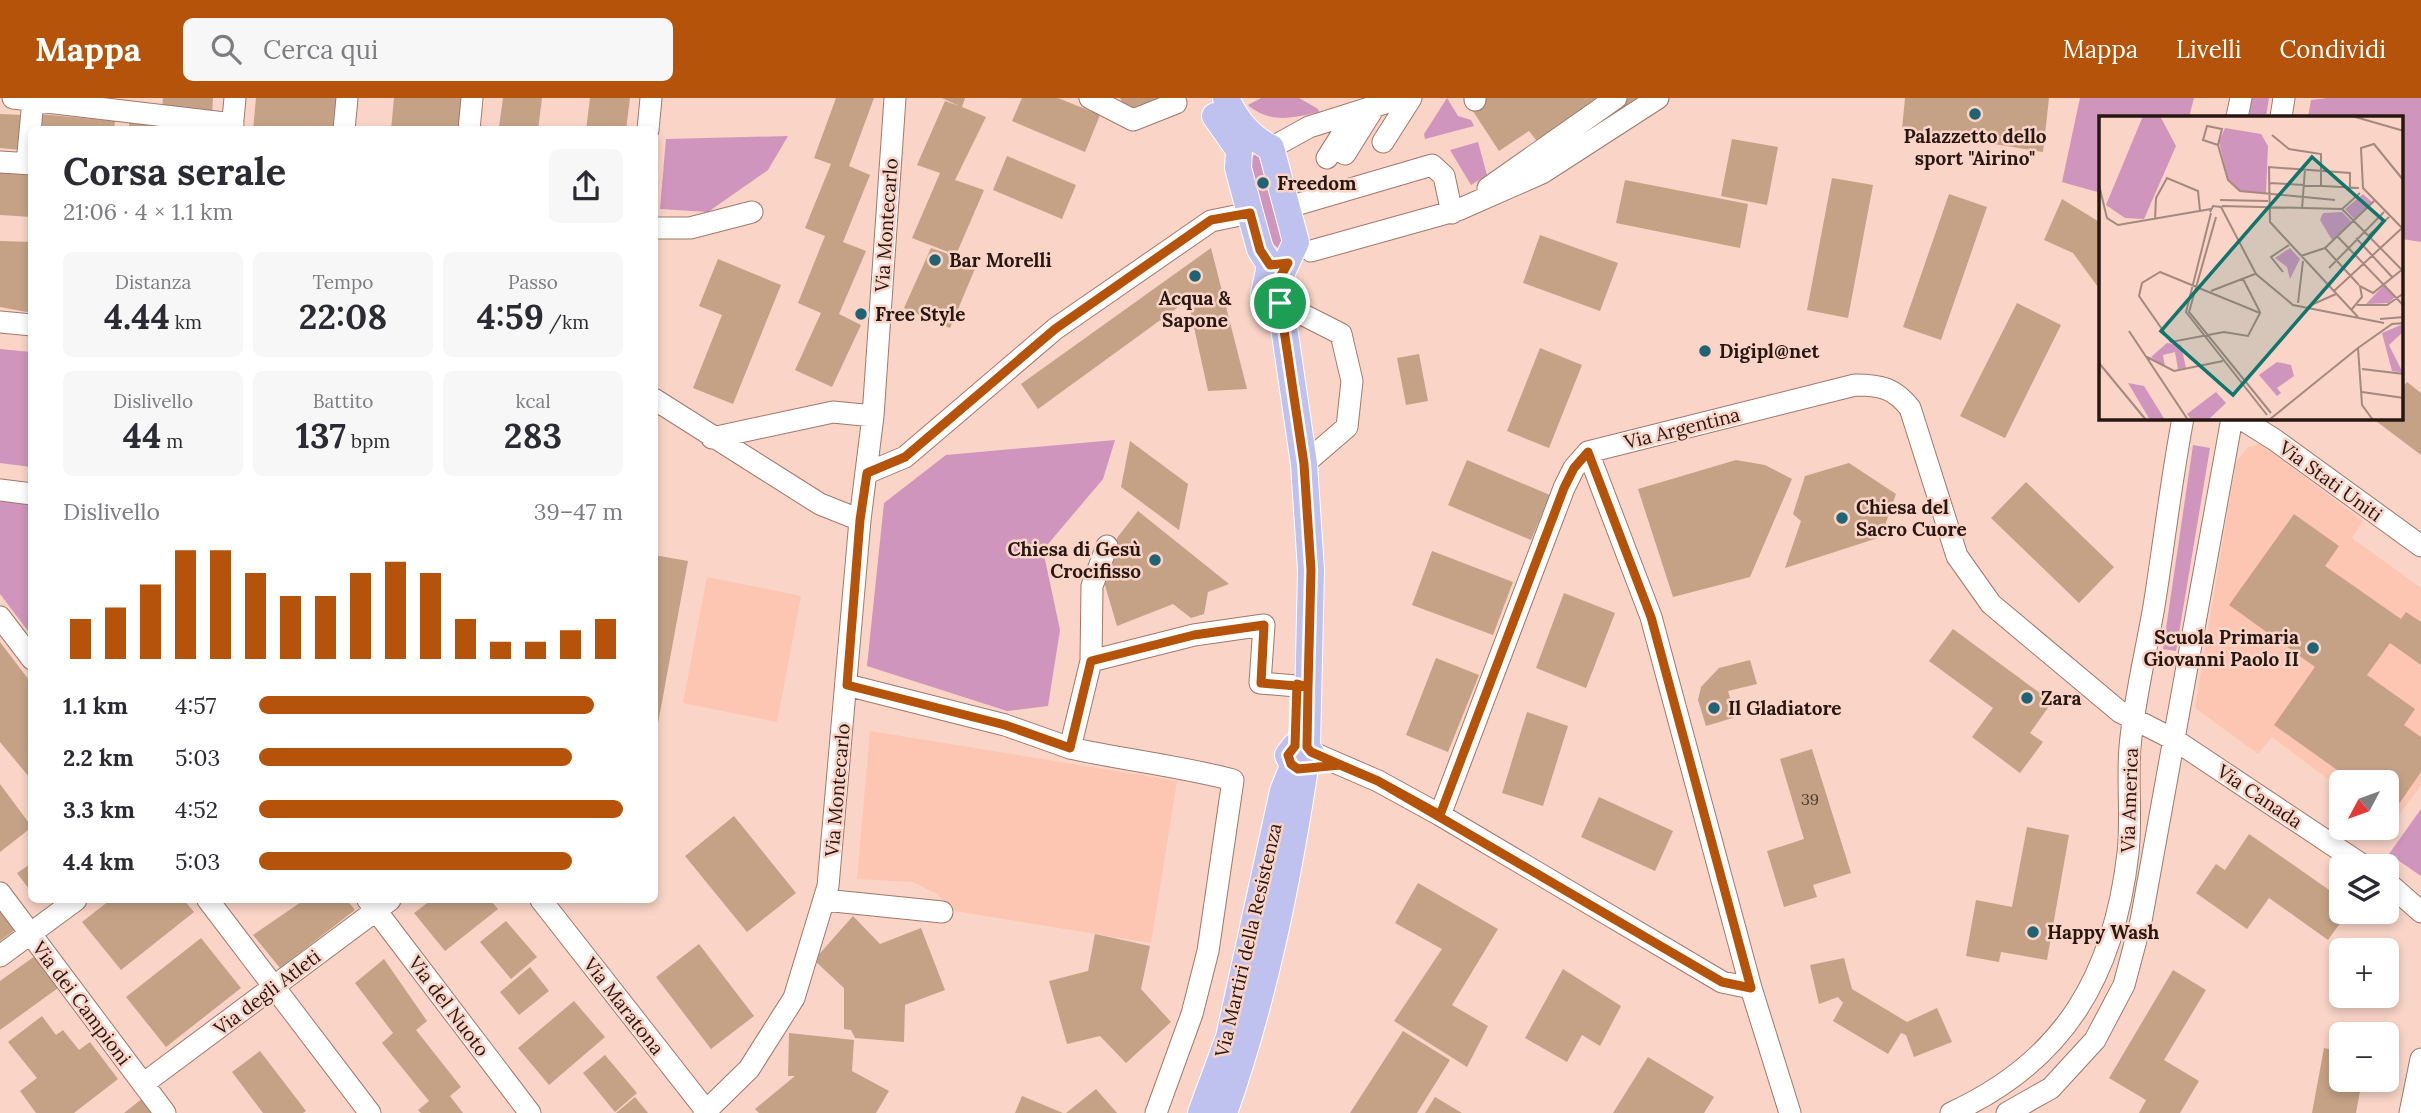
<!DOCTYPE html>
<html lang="it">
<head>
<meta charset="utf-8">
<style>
	body { margin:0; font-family:Lora,serif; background:#f7f7f7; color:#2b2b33; height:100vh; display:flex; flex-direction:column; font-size:26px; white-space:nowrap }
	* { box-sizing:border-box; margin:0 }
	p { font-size:23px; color:#7c7c81 }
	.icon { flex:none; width:38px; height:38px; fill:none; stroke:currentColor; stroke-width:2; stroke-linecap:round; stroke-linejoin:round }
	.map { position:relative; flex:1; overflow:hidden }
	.sheet { position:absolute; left:28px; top:28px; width:630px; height:777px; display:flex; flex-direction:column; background:#fff; border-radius:10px; box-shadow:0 4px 10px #0003 }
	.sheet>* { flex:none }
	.needle { width:46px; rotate:229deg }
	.tools { position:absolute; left:2329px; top:672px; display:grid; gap:14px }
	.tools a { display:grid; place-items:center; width:70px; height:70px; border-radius:10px; background:#fff; box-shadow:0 4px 10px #0003; font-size:35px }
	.pin { position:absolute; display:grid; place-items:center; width:60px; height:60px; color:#fff; margin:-30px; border:4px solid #fff; border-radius:50%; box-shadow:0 2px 7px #0007 }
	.round { display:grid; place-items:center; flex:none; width:74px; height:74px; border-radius:10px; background:#f7f7f7 }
	.overview { display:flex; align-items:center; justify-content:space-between; height:119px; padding:0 35px }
	h1 { font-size:38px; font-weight:700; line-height:52px }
	.figures { display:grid; grid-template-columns:repeat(3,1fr); gap:10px; height:119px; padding:7px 35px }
	.figures div { display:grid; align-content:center; border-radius:10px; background:#f7f7f7; text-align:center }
	.figures b { font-size:35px; font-weight:700 }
	.figures small { font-size:19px; font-weight:400 }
	.figures p { font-size:19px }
	.chart { height:196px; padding:14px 35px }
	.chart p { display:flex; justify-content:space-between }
	.chart svg { width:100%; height:126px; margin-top:7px; stroke:#b45309; stroke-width:6 }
	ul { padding:0 35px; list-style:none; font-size:23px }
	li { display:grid; grid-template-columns:112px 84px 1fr; align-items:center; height:52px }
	li i { height:18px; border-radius:9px; background:#b45309 }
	header { display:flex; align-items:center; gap:42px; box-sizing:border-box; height:98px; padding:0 35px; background:#b45309; color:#fff }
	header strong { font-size:33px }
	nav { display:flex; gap:38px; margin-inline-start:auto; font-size:24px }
	.search { width:490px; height:63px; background:#f7f7f7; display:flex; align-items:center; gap:18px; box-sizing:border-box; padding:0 24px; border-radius:10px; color:#7c7c81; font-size:26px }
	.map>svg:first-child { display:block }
	.built { fill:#fcc6b3 }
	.green { fill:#d095bc }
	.building { fill:#c5a286 }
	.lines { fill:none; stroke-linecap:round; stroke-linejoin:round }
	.minor-casing { stroke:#a2786a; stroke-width:23 }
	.major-casing { stroke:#fff; stroke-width:28 }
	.minor { stroke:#fff; stroke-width:21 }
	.major { stroke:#bfc2ef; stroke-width:26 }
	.route-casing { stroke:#fff; stroke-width:14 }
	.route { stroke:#b45309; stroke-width:9 }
	.poi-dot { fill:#1f6375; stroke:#f9d4c7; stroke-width:2.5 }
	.labels { text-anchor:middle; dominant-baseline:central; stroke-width:5; stroke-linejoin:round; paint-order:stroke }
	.number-label { font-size:16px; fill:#4e3a2e }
	.poi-label { font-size:19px; font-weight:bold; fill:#271711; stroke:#f9d4c7; text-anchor:start }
	.street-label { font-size:19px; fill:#271711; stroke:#f9d4c7 }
	.inset-road { fill:none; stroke:#a5887e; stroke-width:2 }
	.view { fill:#0f766e; fill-opacity:0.15; stroke:#0f766e; stroke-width:3.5 }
	.inset-edge { fill:none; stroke:#271711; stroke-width:3.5 }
</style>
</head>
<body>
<header>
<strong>Mappa</strong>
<div class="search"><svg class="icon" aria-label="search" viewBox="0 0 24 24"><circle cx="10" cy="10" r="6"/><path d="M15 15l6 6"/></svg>Cerca qui</div>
<nav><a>Mappa</a><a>Livelli</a><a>Condividi</a></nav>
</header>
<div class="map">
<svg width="2421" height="1015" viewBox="0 0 2421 1015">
	<rect width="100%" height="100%" fill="#f9d4c7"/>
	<!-- built -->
	<path class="built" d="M2261,346L2363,423L2352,440L2421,490V687L2380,743L2361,730H2387V684H2342L2341,691L2272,639L2258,656L2195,610L2236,364L2248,349Z
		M707,479L801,498L777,624L683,605Z
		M870,633L1177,683L1151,845L955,813L937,796L913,784L857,781Z"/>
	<!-- green -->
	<path class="green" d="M1261,0H1299L1318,11L1319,14C1293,20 1270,26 1248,7Z
		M1447,0L1458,18L1471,22L1474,28L1425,41L1424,36Z
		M2080,0H2194L2189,19H2101V95L2062,84Z
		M2252,0H2269L2266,19H2249Z
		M2327,0H2421V144L2402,141V19H2308L2311,2Z
		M788,38L768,72L708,114L660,111L666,41Z
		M1478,44L1487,77L1471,87L1450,52Z
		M1261,56L1287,147L1278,150L1271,145L1249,63L1254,57Z
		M0,251L31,254V369L0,365Z
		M1115,342L1103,381L1043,452L1060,532L1048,608L1007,613L867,568L884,405L946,357Z
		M2193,347L2210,350L2176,553L2163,551Z
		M0,401L31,404V537L0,496Z
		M2421,711V778L2389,756Z"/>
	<!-- building -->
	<path class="building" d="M163,0H213L212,17L162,10Z
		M256,0H339L337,32H253Z
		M394,0H462L460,32H391Z
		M503,0H542L538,32L499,29Z
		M590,0H630L626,32H586Z
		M836,0H874L849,68L870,77L843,144L866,153L839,216L861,227L832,289L795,272L821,215L798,205L825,138L805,130L831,66L814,60Z
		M942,0H965L962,9L986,19L955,82L984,92L956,157L912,140L940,75L917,67L945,3L959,8Z
		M1022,0H1058L1100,17L1085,54L1012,23Z
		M1120,0H1162L1129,17Z
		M1473,0H1647L1552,62L1529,33L1499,53L1467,4Z
		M1905,0H2049L2043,54L1902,31Z
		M0,16L23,17L20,52L0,50Z
		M40,16L115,23L114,32H39Z
		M129,23L198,32H129Z
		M1732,41L1778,49L1767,107L1721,98Z
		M1007,58L1076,87L1062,121L993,92Z
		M0,73L32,76V119L0,117Z
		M1832,80L1873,87L1848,220L1807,212Z
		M1625,82L1748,106L1740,150L1616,125Z
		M1949,96L1987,109L1941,242L1903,229Z
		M2062,101L2101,125V193L2073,155L2044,142Z
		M1540,137L1618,165L1600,213L1523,185Z
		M0,143L32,144V215L0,209Z
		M931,150L977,166L950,230L904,210Z
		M1211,150L1247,291L1208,293L1188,202L1038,311L1021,286Z
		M718,161L781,187L733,306L693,290L722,217L699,208Z
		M2017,205L2061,227L2005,340L1960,318Z
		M1540,250L1582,267L1549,350L1507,333Z
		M1419,256L1428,303L1406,307L1397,260Z
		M2407,284L2421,295V357L2376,323L2379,320H2402V290Z
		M1130,343L1188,386L1179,432L1121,389Z
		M1467,362L1550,397L1531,442L1448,407Z
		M1736,362L1765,367L1792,381L1750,479L1673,499L1638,391Z
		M1849,365L1896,396L1881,439L1785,470L1801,423L1793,416L1805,378Z
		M2026,384L2114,469L2079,505L1991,420Z
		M1138,413L1229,486L1208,494L1204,516L1191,520L1173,506L1117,528L1104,484L1117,440Z
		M2294,416L2339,448L2325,468L2401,521L2406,514L2421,524V567L2390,545L2367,577L2415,611L2404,627L2421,639V674L2394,713L2387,708V684H2354L2274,627L2315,569L2229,507Z
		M1432,453L1513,484L1493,537L1412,507Z
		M654,457L688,463L656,636L654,635Z
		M1564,495L1615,515L1586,590L1536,570Z
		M1953,531L2052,604L2030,635L2043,644L2020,675L1972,639L1993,610L1929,563Z
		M0,544L32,586L30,680L0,644Z
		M1436,560L1479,577L1448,654L1406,637Z
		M1750,562L1757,586L1728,593L1736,619L1706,628L1698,602L1701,589L1719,570Z
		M1527,614L1568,628L1543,708L1502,695Z
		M1812,651L1851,775L1813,787L1817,799L1784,809L1767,753L1804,741L1780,661Z
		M0,686L32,729L0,754Z
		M1599,699L1673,733L1655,773L1581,739Z
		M734,718L796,795L747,834L685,758Z
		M2027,729L2069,737L2047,862L2001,854L1999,864L1966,858L1976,802L2012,809Z
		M2249,736L2342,801V814H2348L2328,842L2269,800L2247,831L2196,795L2216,766L2225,772Z
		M32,765V795L17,775Z
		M1418,785L1498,831L1452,907L1488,928L1467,969L1394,923L1442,851L1395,825Z
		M110,802H184L194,814L121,872L82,824Z
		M304,802H347L355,812L280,870L253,837Z
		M431,802H490L498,811L445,853L414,815Z
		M0,812L15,832L0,843Z
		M853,818L880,846L921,830L945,892L905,907L904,944L855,940L851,932L844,931V890L814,862Z
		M506,823L537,859L511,881L480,844Z
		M1095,836L1150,848L1141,891L1171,924L1126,965L1100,938L1067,946L1049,883L1088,873Z
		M201,840L241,890L166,949L126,899Z
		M699,846L754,918L711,951L656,879Z
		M35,858L58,890L0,932V883Z
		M1844,860L1852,891L1907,924L1937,910L1952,944L1914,959L1906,937L1901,935L1888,956L1833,923L1843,905L1838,899L1819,906L1810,867Z
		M384,861L427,923L416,932L461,989L450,998L463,1015H421L418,1012L429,1003L382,945L393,935L355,885Z
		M530,869L549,893L519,917L500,894Z
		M1563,871L1621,908L1600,948L1582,937L1567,964L1525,940Z
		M2173,872L2206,892L2164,962L2199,983L2180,1015H2139L2146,1002L2109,980Z
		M574,903L605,939L549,987L518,950Z
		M42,918L56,937L63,932L79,952L90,944L118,981L74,1015H36L20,993L37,980L8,944Z
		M1403,933L1450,962L1417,1015H1350Z
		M789,935L854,942L852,973L889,993L876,1015H759L755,1011L795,978H788Z
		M2324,950L2342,954V982H2362L2356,1015H2312Z
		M260,953L306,1013L303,1015H263L232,974Z
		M605,957L637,995L615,1014L583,975Z
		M1648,959L1714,999L1704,1015H1613Z
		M1096,991L1117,1015H1066Z
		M1022,998L1063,1015H1015Z
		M635,999L648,1015H616Z
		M1435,999L1462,1015H1425Z
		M143,1000L155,1015H124Z"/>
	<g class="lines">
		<defs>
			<path id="minor" d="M13,0L233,26
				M1090,0L1133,22L1176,5
				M1475,2V0
				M2237,19L2241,0
				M2281,19L2284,0
				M232,32L235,0
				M344,32L347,0
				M469,32L472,0
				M648,32L651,0
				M1383,44L1411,0
				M1271,50L1309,29L1401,0
				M1345,56L1375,8
				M1327,60L1346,30
				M0,64L32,66
				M27,66L33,2
				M1488,90L1616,0
				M1299,106L1432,67L1444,78L1452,115
				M654,130H690L752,114
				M1311,153L1458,112L1542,75L1658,0
				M1280,205L1341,236L1352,283L1347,329L1304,366
				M0,224L32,227
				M654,301L820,406L860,422
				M2240,320L2275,342L2421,448
				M712,340L833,314L873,318
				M867,375L905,359L1055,231L1211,123L1250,115
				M0,392L32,396
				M0,519L32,561
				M1091,563L1194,537L1264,527L1260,585L1308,589
				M847,587L1005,627L1070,650L1091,563L1092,488L1107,448
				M1070,650C1124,662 1180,668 1233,682L1208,853L1192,916L1156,1015
				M1311,654L1378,683L1440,717L1722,884L1751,890
				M1440,717L1564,390L1574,370L1588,354
				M2387,784L2421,814
				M0,795L165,1015
				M208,802L370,1015
				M368,802L530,1015
				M541,802L708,1015
				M824,802L942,814
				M0,858L76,802
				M143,986L390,802
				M704,1015L749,971L794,900L828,788L860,422L873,318L895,0
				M1790,1015L1751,890L1651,519L1588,354L1855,287C1881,287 1894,290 1910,310L1957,458L1991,506L2120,614L2175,642L2364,768
				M1951,1015C2065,963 2114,877 2128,755C2132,720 2127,684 2130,649C2134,602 2146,555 2154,508C2164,446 2171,383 2183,320
				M2007,1015L2051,990L2095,942L2124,887L2141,823L2232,320
				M2410,1015L2421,961"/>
			<path id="major" d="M1215,18L1239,52L1238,70L1250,115L1260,151L1270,167L1264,196
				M1201,1015L1229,939L1283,693L1293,668L1288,657L1295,648L1307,649
				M1224,1015C1264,902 1287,788 1305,670L1312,657L1307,649L1311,472L1304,366L1279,195V181L1296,144L1271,50C1249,39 1236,22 1226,0"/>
		</defs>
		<!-- minor casing -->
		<use href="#minor" class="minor-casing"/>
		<!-- major casing -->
		<use href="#major" class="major-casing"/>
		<!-- minor -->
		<use href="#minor" class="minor"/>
		<!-- major -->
		<use href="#major" class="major"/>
	</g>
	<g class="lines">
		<defs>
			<path id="route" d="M1280,205L1279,181L1288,165L1270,167L1260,152L1250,115L1211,122L1055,231L905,359L867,375L860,422L847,587L1005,627L1070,650L1091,563L1194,537L1264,527L1261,585L1308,589L1307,649L1311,654L1378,683L1440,717L1564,390L1574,370L1588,354L1651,519L1751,890L1722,884L1378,683L1340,667L1298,671L1291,666L1288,657L1295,648L1297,586L1308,589L1311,472L1304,366L1280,205"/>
		</defs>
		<!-- route casing -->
		<use href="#route" class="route-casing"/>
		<!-- route -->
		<use href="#route" class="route"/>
	</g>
	<!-- markers -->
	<g class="poi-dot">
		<circle cx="1975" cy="16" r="7"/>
		<circle cx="1263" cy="85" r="7"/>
		<circle cx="935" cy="162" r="7"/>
		<circle cx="1195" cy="178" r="7"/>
		<circle cx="861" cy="216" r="7"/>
		<circle cx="1705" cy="253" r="7"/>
		<circle cx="1842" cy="420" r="7"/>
		<circle cx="1155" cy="462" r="7"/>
		<circle cx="2313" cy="550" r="7"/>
		<circle cx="2027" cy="600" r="7"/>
		<circle cx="1714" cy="610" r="7"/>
		<circle cx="2033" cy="834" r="7"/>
	</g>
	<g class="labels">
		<!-- number labels -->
		<g class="number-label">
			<text x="1810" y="701">39</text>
		</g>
		<!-- poi labels -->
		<g class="poi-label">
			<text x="1975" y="38" text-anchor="middle">Palazzetto dello<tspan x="1975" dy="22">sport "Airino"</tspan></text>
			<text x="1277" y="85">Freedom</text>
			<text x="949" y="162">Bar Morelli</text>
			<text x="1195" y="200" text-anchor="middle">Acqua &amp;<tspan x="1195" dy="22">Sapone</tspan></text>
			<text x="875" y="216">Free Style</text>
			<text x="1719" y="253">Digipl@net</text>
			<text x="1856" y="409">Chiesa del<tspan x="1856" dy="22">Sacro Cuore</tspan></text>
			<text x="1141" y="451" text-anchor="end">Chiesa di Gesù<tspan x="1141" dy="22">Crocifisso</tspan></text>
			<text x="2299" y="539" text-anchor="end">Scuola Primaria<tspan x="2299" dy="22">Giovanni Paolo II</tspan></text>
			<text x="2041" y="600">Zara</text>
			<text x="1728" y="610">Il Gladiatore</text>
			<text x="2047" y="834">Happy Wash</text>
		</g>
		<!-- street labels -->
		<g class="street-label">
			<text transform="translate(886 127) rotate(-86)">Via Montecarlo</text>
			<text transform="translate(1682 330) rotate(-14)">Via Argentina</text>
			<text transform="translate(2331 383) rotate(36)">Via Stati Uniti</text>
			<text transform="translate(837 692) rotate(-85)">Via Montecarlo</text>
			<text transform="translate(2260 698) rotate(34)">Via Canada</text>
			<text transform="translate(2129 702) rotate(-88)">Via America</text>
			<text transform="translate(1248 842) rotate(-77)">Via Martiri della Resistenza</text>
			<text transform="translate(267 894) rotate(-37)">Via degli Atleti</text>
			<text transform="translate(82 905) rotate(53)">Via dei Campioni</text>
			<text transform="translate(449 908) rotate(53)">Via del Nuoto</text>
			<text transform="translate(624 908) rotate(52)">Via Maratona</text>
		</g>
	</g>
	<!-- overview -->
	<g transform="translate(2099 18)">
		<rect width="304" height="304" fill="#f9d4c7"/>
		<path d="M44,0H61L77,30L45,103L26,102L7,89ZM126,12L162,18L169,30L167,77L142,75L129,63L120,26ZM264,78L273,86L255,103L246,93ZM243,96L253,106L233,124L221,104L224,97ZM191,132L201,143L191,163L188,151L176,142ZM285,169L296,181L289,187L267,188ZM304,208V216L290,229L304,257L293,255L283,217ZM68,227L82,229L87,252L79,253L76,236L64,239L66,251L52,241ZM178,246L192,249L195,260L178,272L182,277L178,280L160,259ZM29,267L45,270L66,304H51ZM117,276L127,287L109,304H93L88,298Z" fill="#d095bc"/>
		<path class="inset-road" d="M253,0L305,15M173,19L190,33L222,38V70M119,29L104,24L108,10L123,13L119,29L129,64L141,75L236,84M305,65L275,28L262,32L264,72L305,114M171,67L260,72M0,69L8,102L19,109L112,93M251,73V57L170,51L171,106L259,201M121,84L169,85M123,90L243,93M203,93L206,53M243,93L305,156M243,93L261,77M111,96L114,90L122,91L157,158L194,189L285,207M112,97L87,196L168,299M117,101L90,196L172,297M56,104L57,82L68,62L99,75L101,95M238,120L305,190M269,120L290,101M257,122L294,162M226,132L275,85M226,132L260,169M202,140L226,132M230,152L285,96M61,156L161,197L149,220L125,216L72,226L40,180L43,167ZM184,156L172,141L190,129M144,163L161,196M112,175L156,158M235,175L302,113M199,187L204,145M212,189L237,178M258,189H288L305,177M253,193L263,181L261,170L274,177L305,152M281,203L305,201M30,215L89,304M259,232L263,289L274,304M48,241L75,255L124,245M0,247L47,304M263,253L305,258M263,276L305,282M170,304L259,232L293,208L305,207"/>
		<path class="view" d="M213,41L285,105L134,279L62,215Z"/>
		<rect width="304" height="304" class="inset-edge"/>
	</g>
</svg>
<div class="tools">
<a><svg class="needle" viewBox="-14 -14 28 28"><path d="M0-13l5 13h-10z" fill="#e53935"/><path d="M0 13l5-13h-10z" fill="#7c7c81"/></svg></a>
<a><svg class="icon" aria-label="layers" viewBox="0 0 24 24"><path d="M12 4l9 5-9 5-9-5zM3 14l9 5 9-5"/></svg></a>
<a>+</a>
<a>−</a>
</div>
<div class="pin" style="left:1280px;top:205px;background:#1e9e55"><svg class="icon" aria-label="arrive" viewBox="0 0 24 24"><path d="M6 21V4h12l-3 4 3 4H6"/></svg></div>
<section class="sheet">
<div class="overview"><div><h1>Corsa serale</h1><p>21:06 · 4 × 1.1 km</p></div><a class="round"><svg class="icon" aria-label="share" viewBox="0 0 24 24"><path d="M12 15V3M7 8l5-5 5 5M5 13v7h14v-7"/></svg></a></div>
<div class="figures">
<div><p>Distanza</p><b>4.44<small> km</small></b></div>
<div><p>Tempo</p><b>22:08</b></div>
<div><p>Passo</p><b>4:59<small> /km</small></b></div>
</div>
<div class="figures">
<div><p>Dislivello</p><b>44<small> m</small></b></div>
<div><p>Battito</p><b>137<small> bpm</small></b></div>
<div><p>kcal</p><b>283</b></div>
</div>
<div class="chart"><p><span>Dislivello</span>39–47 m</p>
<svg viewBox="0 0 160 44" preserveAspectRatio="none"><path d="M5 44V30M15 44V26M25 44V18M35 44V6M45 44V6M55 44V14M65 44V22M75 44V22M85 44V14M95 44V10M105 44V14M115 44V30M125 44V38M135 44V38M145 44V34M155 44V30"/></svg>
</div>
<ul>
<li><b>1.1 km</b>4:57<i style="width:92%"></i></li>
<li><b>2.2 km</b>5:03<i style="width:86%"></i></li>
<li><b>3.3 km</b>4:52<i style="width:100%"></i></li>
<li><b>4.4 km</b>5:03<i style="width:86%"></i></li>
</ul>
</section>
</div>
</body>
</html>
